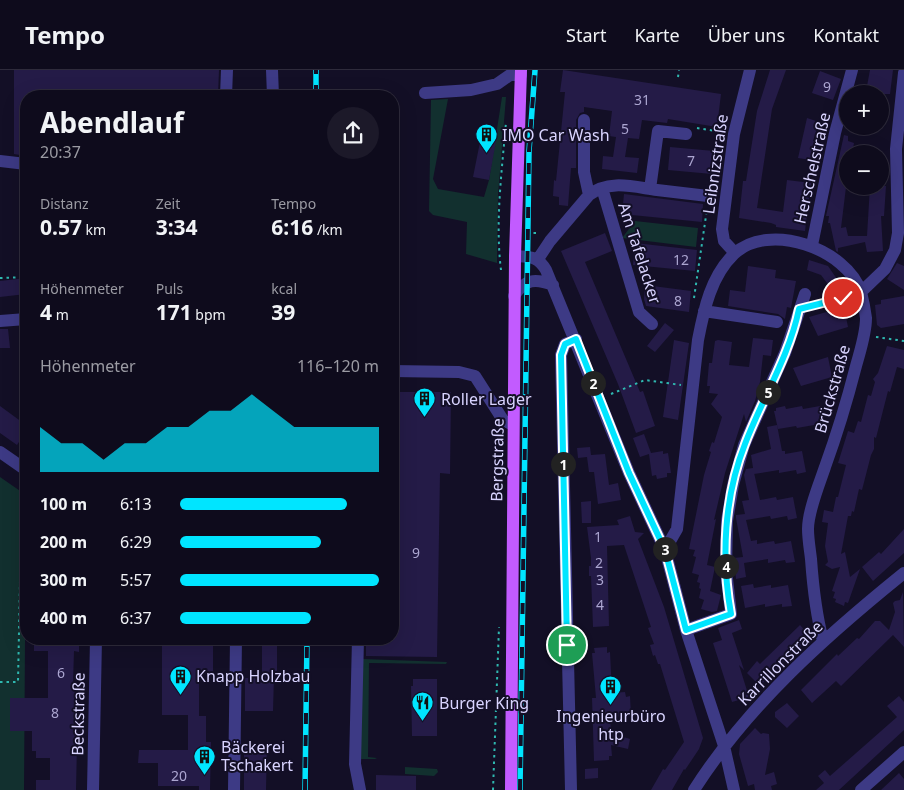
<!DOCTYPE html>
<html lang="de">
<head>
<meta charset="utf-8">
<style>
	body { margin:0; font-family:"Noto Sans",sans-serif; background:#1c1929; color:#f1f3f6; height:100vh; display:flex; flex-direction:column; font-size:19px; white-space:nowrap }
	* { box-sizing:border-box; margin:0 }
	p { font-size:16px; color:#9b9ba3 }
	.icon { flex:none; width:28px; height:28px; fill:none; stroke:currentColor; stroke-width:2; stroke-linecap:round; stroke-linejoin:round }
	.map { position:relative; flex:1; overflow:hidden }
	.details { position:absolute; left:20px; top:20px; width:379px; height:555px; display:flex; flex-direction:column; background:#0e0b1c; border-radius:20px; box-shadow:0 5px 20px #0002,0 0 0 1px #2e2b3b }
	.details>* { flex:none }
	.fabs { position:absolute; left:839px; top:15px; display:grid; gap:10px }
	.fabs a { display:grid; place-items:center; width:50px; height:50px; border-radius:50%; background:#0e0b1c; box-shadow:0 5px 20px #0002,0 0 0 1px #2e2b3b; font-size:25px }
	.pin { position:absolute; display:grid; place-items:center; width:42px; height:42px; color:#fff; margin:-21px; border:2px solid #fff; border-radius:50%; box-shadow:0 1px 5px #0007 }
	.km { position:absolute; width:25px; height:25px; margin:-12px; border-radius:50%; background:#222; color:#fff; font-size:14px; line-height:25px; text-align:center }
	.round { display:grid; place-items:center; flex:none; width:52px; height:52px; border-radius:26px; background:#1c1929 }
	.overview { display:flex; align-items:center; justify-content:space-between; height:85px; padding:0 20px }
	h1 { font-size:28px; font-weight:700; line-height:38px }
	.figures { display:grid; grid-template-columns:repeat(3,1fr); gap:8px; height:85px; padding:5px 20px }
	.figures div { display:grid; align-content:center }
	.figures b { font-size:21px; font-weight:700 }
	.figures small { font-size:14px; font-weight:400 }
	.figures p { font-size:14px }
	.chart { height:140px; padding:10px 20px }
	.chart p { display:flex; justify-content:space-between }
	.chart svg { width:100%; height:90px; margin-top:5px; fill:#00e5ff; opacity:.7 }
	ul { padding:0 20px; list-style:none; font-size:16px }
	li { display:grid; grid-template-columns:80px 60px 1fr; align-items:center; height:38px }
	li i { height:12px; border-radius:6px; background:#00e5ff }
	header { display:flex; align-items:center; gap:30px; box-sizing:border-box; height:70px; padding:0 25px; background:#0e0b1c; border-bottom:1px solid #2e2b3b }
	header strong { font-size:24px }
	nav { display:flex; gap:28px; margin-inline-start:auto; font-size:18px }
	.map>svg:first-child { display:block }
	.green { fill:#12302f }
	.building { fill:#241b47 }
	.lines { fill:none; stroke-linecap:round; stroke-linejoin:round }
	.path { stroke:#2fb8b0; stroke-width:2; stroke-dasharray:2.5 4; stroke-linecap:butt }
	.minor { stroke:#3d3a85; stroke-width:12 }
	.major { stroke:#c25bff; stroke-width:12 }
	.rail-casing { stroke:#00e5ff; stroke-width:5.5 }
	.rail { stroke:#130f26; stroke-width:4; stroke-dasharray:11; stroke-linecap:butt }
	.route-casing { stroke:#fff; stroke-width:10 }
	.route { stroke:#00e5ff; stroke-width:6 }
	.labels { text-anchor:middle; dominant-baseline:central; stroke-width:4; stroke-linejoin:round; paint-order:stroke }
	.number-label { font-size:14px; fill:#aca6d1 }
	.poi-label { font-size:16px; fill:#d9d4ff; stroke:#130f26; text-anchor:start }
	.street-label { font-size:16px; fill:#d9d4ff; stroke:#130f26 }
</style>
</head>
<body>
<header>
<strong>Tempo</strong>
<nav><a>Start</a><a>Karte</a><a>Über uns</a><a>Kontakt</a></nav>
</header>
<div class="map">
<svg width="904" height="720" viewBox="0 0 904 720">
	<rect width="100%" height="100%" fill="#130f26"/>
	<!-- green -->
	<path class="green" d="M502,27H506L498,125L497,193L466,184L467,152L433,145L429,141L431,30L448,29L433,109L438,119L484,127L489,110Z
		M635,151L698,158L696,177L622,168Z
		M0,407L26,425L24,720H0Z
		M362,589L447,592L446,594L369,593L368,687L377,688L375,689H360Z
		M405,697L437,699L438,702L434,706L405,704Z"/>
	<!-- building -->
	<path class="building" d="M14,0H219L218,26H26V86L14,84Z
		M563,0L721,24L717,57L668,49L667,53L642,50L639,69L628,68L625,87L639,88L637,103L602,99L603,86L613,87L616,67L609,66L612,41L584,37V42L580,43L576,50V98H571L568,136L559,135V127L553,126L554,110L556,111L565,22H560Z
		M770,0H786L772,39L757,138L783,142L787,110L811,113L805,161L776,157V155L771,153L739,148L743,111H746L757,41Z
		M870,0H893L890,24H872L873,17L867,16Z
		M820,1L841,9L833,30L812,23Z
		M807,48L819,52L813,71L820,72L817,91L798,88Z
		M483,57L498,60L489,110L473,107Z
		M844,65L848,66V71L854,73L852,84H848V101L841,158L846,157L848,166H867L870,116H886L884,146H881L883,181L867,182L865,172L838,178V182L836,181L830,153H828L829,146H826Z
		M670,77L714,81L712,104L668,100Z
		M624,124L703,134L702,152L622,144Z
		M605,163L612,181L585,192L640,322L643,321L655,356L636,363L618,314L561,181Z
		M635,173L697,180L695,201L633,195Z
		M809,190L828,196L839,212L830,217L821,205L807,200Z
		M897,193L904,196V220L887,209Z
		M748,196L776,200L775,208L796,211L791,238L787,237L785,249L778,244L728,236L730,220L745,222Z
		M26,208V224L0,227V211Z
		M645,215L691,221L689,242L646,236L644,229Z
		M904,226V254L881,258L877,255L875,235L881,234V230Z
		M844,237L848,257L818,266L809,247Z
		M665,253L674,260L655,282L647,276Z
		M0,259H8L10,278H0Z
		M753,268L773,270L771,286L763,285L760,312L755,331L746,352L744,344L725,403L714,450L716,449L707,495L715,497L710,521L721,525L717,541L712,542L701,539L704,530L699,528L701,519L699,518L700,513L697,512L699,505L692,503L696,487L693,486L695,480L689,479L704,405L711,382L709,381L712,372L714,373L722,347L711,334L718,324L709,323L710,316H707L709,293H712L715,271L718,270L732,272L729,295L749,297Z
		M674,270L689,273L678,350L663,347Z
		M887,276L904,280V299L897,297L890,322L888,321L876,368L874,367V379L871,385L862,420L859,419L854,442L852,441L851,446H848L841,484L845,482L850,507L860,499L848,533L845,532L844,536L835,532L836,529L833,528L835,522L832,521L840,497L832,499L825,495L828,492L825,476L828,453L822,452L824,440L833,442L836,427H838L846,395L838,393L848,361L854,363L858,351L861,352L868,325L871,326L875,312L873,309L878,303Z
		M828,287L832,307L801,316L793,298Z
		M400,322H451L450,404L440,403L437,587L366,586V569H392V373H399Z
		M0,336L26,355V361L17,375L0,363Z
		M785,336L786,339L802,336L803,339L820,336L824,357L814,358V355L797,358L796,356L778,359L774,341H776V338Z
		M777,355L782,381H785V384L802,381L806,402L797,404L796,400L779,403V400L754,404L751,385L771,379L767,357Z
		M644,364L651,383L663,381V384L668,383L671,403H667V407L657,409L656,405L652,406L649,384L640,387L633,368Z
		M590,377L591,385L605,384L609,415L618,413L621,430L598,434L594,402H589L587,387L578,388L577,378Z
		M753,398L760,430L776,427L777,430L793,427L797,448L788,450L787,446L771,449L770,446L746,450L751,471L757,470V474L774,471L775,474L791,471L795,492L786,493L785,490L768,493V489L744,493L746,507L736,509L734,488L743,487L736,448V445L745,444L742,431L749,430L744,405L746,399Z
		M591,431V453H582L581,432Z
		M630,446L635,462L644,463L638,469L664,537L703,668L699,679L685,700L684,699L672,720H651L663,699L665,700L684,672L660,594H658L655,585L653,586L650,575L654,574L648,558L651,557L624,475L607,476L609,556L593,557L591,506H589V496H591V488L587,457L619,455L617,450Z
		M904,459V483L873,511L862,497L879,482L881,484Z
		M753,514L754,518L771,515V518L788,515L792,536L782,537V534L765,537V534L745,538L741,516Z
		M903,522L904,577L893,565L841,616L836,611L812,633L801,620L837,584L838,586L857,568L859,569L875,551H880L889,560L895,542L893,533L895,531L900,530Z
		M739,550L742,559L732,563L744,600L739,595L749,627L732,632L713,573L722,570L718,558Z
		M800,555L811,567L788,588L789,592H784L760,616L747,603L757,591L760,594Z
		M34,569H79V582L74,581L73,613H75V629H78L76,720H36V710H50V688H36V681H32V661H10V628H48V581H34Z
		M162,569H187L194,576H213V604H199V646H206V672H211L210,720H199V716H158V693H138L139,680H188V645H162Z
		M262,569H277V606H274L273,641H245V608H262Z
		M607,577V583L610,582L612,623L625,622L626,627L630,626L631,646L610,647L611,663L630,669L628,679L611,675L612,686H609V690L594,691L592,628H596L592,583H595L594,578Z
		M413,609H437V666H412L411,616H413Z
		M899,626L904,632V660L839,720H816L824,713L818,706L825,700L830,706L897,647L887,636Z
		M787,633L799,646L787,658L775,647V642Z
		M755,658L761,664L763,663L769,664L770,679L765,705L774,702L777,714L771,716L772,720H755L754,714L748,716L739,684L740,674Z
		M244,675H267L266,720H244Z
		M598,698V708L585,709V699Z
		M899,703L904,709V720H881Z
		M376,705L416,706V720H376Z"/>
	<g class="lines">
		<!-- path -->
		<path class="path" d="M678,7L679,0
			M697,58L722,62
			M527,163H540
			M501,200C495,152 502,100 506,52
			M0,208L26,207
			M694,228L707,139
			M813,235L850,226
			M876,267L904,271
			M611,324L645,310L681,315
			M0,612H18L22,411
			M493,720L499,557"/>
		<!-- minor -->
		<path class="minor" d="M272,0L273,26
			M425,23L471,20L497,14L510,5H521
			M226,26L227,0
			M584,50V102L589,125
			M0,91L26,94
			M602,118L639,242L652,254
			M650,119L658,61L686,64
			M812,175L835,63L852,0
			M735,183L724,171L722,159L734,64L750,0
			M515,186C530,187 538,186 546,200L629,403L665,480L686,560L724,676L734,720
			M538,189L550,171L589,125C609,109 634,117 657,120C674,122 691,124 708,126
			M861,222L885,199L895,180L898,163L896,79L904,3
			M514,226C525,209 535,208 553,215
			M704,241L777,252
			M0,251L26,249
			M392,301L459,302L475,306L503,350L513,355
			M0,382L26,400
			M665,480L677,459L698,270C704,239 711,206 734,184C769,151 847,179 861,222C863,230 865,240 866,248C866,264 860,281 856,296C847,331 837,364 825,397C819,415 808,441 808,459C808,469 810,480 811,489C813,517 816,544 823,571
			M686,560L731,544L726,500L727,451L733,415L744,375L785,283L805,224
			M358,569L355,694L360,720
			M93,720L96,569
			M234,720L236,569
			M571,720L561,285L565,274L576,269
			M694,720C748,635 826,566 904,503
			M861,720L904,682"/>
		<!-- major -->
		<path class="major" d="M511,720L515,186L521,0"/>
		<defs>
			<path id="rail" d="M316,26V0
				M305,720L307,569
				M520,720L529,81L535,0"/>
		</defs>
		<!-- rail casing -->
		<use href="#rail" class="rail-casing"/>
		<!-- rail -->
		<use href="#rail" class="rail"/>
	</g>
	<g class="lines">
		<defs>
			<path id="route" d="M567,575L561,285L565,274L576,269L629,403L665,480L686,560L731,544C721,488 724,427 745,374C762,329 789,287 799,239L843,228"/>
		</defs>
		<!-- route casing -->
		<use href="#route" class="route-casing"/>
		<!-- route -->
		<use href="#route" class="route"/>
	</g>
	<!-- icons -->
	<defs>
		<symbol id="building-pin" viewBox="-11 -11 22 30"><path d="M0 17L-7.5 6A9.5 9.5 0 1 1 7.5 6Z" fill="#00e5ff" stroke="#130f26"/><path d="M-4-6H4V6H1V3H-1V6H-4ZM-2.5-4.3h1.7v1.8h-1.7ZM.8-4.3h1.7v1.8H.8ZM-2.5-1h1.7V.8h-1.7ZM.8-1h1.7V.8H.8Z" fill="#111"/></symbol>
		<symbol id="restaurant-pin" viewBox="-11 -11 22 30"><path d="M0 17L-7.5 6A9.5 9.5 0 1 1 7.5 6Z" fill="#00e5ff" stroke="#130f26"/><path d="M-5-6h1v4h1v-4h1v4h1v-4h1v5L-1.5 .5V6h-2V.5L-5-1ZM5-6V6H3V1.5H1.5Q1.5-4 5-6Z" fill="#111"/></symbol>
	</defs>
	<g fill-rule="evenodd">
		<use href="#building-pin" x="474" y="52" width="25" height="34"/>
		<use href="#building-pin" x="412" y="316" width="25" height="34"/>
		<use href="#building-pin" x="168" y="594" width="25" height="34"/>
		<use href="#building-pin" x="598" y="604" width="25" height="34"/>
		<use href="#restaurant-pin" x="410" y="620" width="25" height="34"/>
		<use href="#building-pin" x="192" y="674" width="25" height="34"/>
	</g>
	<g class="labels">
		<!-- number labels -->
		<g class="number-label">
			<text x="827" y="16">9</text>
			<text x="642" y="29">31</text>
			<text x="625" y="58">5</text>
			<text x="691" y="90">7</text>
			<text x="681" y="189">12</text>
			<text x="678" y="230">8</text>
			<text x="598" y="466">1</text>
			<text x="416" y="482">9</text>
			<text x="599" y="492">2</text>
			<text x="600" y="509">3</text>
			<text x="600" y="534">4</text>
			<text x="61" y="602">6</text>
			<text x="55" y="642">8</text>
			<text x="179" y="705">20</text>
		</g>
		<!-- poi labels -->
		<g class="poi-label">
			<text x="502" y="65">IMO Car Wash</text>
			<text x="441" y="329">Roller Lager</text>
			<text x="196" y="606">Knapp Holzbau</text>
			<text x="439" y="633">Burger King</text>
			<text x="611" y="646" text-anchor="middle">Ingenieurbüro<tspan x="611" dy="18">htp</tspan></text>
			<text x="221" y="677">Bäckerei<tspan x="221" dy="18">Tschakert</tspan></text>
		</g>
		<!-- street labels -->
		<g class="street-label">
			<text transform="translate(715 94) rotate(-82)">Leibnizstraße</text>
			<text transform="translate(812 98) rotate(-77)">Herschelstraße</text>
			<text transform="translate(640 183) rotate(72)">Am Tafelacker</text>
			<text transform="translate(832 319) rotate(-74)">Brückstraße</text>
			<text transform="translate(497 390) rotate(-89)">Bergstraße</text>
			<text transform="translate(780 593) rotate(-45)">Karrillonstraße</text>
			<text transform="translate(78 644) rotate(-89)">Beckstraße</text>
		</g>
	</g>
</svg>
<div class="fabs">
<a>+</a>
<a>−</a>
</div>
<div class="pin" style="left:567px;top:575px;background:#1e9e55"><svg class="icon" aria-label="arrive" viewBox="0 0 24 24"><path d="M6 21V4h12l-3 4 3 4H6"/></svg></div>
<div class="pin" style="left:843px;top:228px;background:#d93025"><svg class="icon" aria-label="check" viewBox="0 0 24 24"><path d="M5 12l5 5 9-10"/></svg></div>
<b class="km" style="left:563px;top:394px">1</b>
<b class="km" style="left:593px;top:313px">2</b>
<b class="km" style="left:665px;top:479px">3</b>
<b class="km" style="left:726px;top:496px">4</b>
<b class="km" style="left:768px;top:322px">5</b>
<section class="details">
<div class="overview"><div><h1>Abendlauf</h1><p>20:37</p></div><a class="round"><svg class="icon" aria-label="share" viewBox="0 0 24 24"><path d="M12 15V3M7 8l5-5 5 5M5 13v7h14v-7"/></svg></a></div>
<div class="figures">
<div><p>Distanz</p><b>0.57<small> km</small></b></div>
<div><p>Zeit</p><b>3:34</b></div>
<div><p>Tempo</p><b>6:16<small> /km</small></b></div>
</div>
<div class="figures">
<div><p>Höhenmeter</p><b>4<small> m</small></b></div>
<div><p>Puls</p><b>171<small> bpm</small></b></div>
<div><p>kcal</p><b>39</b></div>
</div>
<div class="chart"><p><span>Höhenmeter</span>116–120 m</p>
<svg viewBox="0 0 160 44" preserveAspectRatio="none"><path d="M0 44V22L10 30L20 30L30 38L40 30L50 30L60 22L70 22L80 14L90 14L100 6L110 14L120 22L130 22L140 22L150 22L160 22V44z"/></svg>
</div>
<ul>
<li><b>100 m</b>6:13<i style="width:84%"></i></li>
<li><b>200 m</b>6:29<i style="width:71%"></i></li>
<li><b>300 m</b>5:57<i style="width:100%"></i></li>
<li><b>400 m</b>6:37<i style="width:66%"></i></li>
</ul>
</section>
</div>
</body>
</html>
